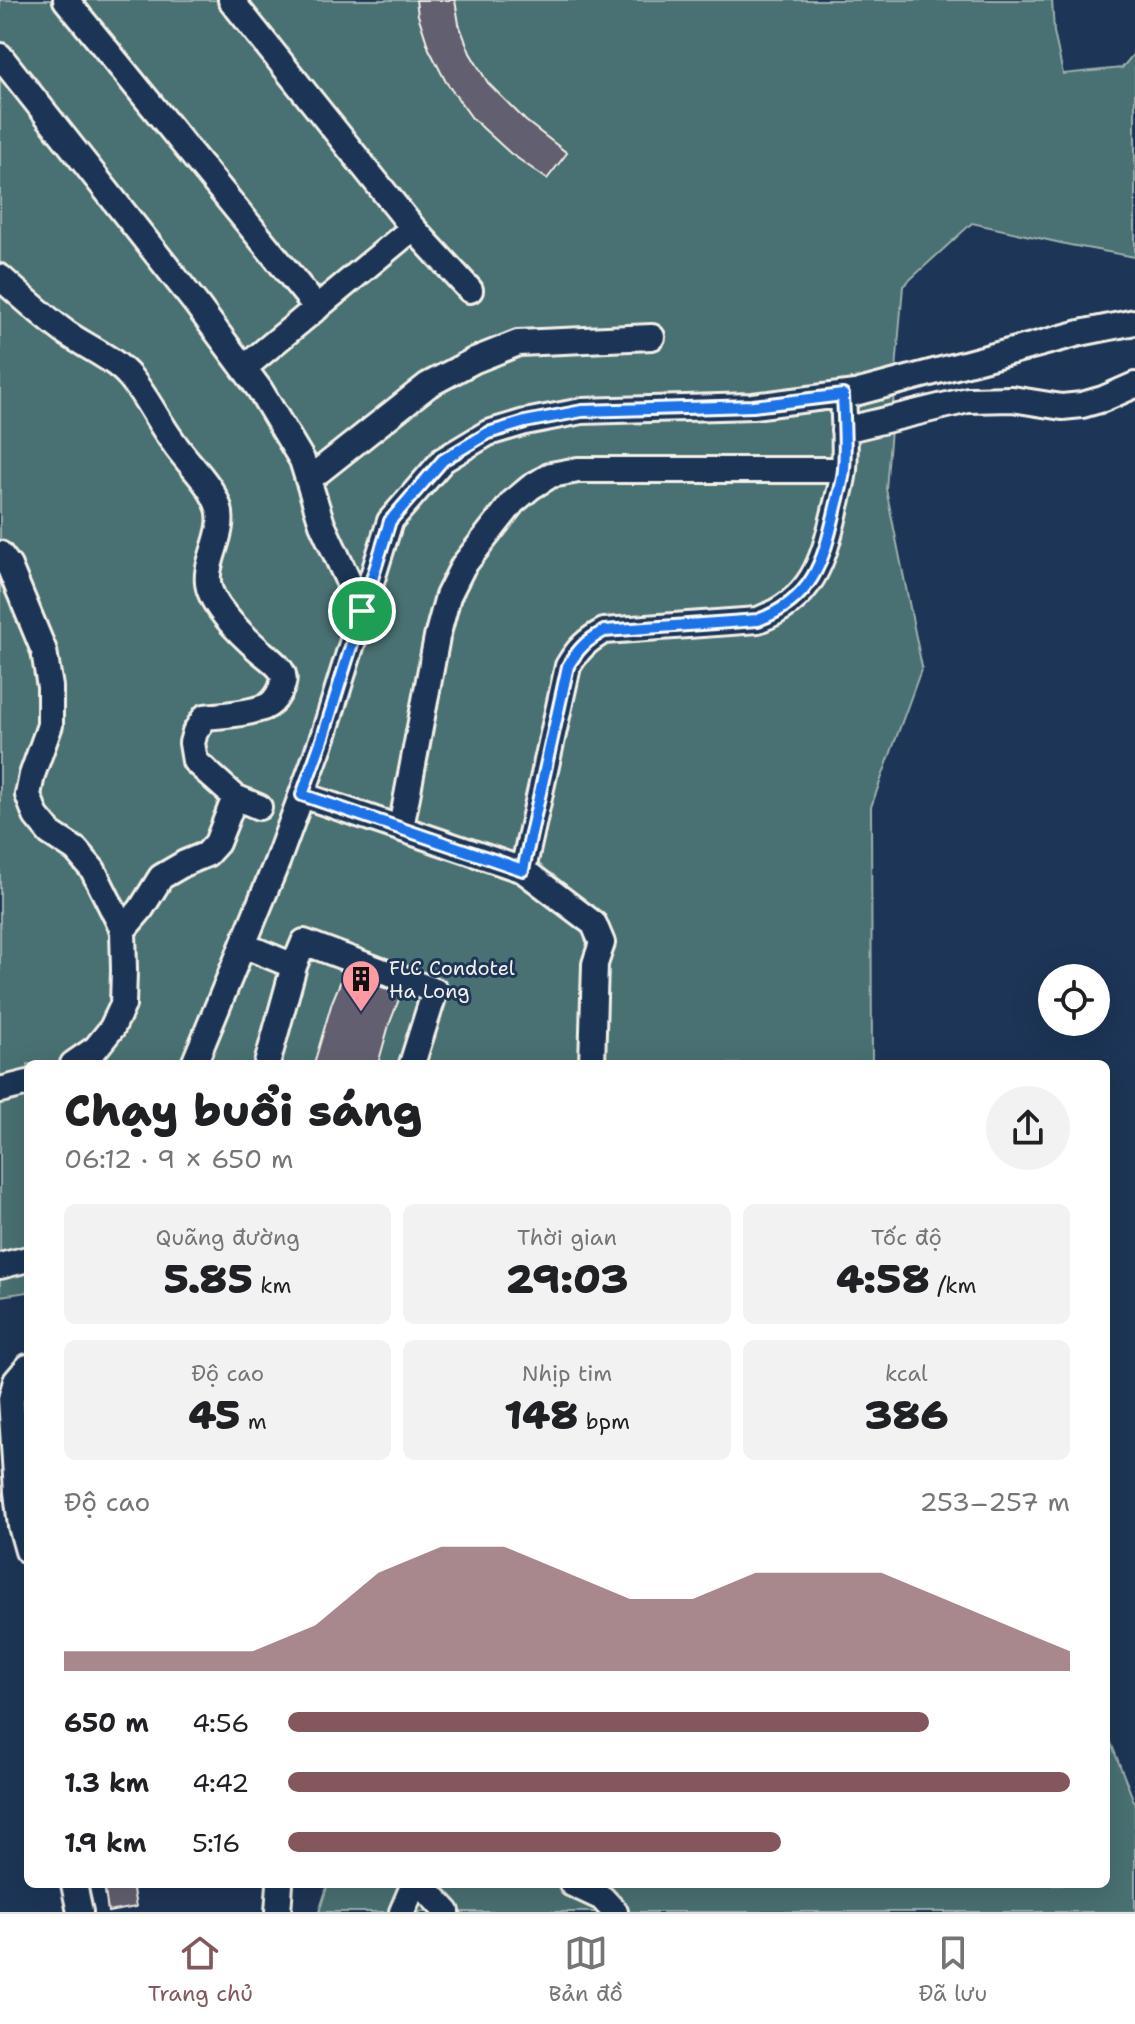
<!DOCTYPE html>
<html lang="vi">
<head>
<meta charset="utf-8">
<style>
	body { margin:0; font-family:"Shantell Sans",sans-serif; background:#f2f2f2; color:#202124; height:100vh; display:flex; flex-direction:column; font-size:30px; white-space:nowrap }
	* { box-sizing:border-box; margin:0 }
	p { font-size:26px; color:#757577 }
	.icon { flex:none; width:44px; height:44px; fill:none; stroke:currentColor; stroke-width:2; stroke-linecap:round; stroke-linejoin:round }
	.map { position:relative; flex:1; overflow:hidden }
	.sheet { position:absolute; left:24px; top:1060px; width:1086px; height:828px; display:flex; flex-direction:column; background:#fff; border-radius:12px; box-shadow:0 8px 32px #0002 }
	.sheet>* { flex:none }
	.tools { position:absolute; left:1038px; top:964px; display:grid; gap:16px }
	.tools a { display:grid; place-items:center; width:72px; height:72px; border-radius:50%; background:#fff; box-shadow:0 8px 32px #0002; font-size:40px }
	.pin { position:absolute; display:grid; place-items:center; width:68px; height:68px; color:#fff; margin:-34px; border:4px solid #fff; border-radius:50%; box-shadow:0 2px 8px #0007 }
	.round { display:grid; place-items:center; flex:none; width:84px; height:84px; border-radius:42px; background:#f2f2f2 }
	.head { display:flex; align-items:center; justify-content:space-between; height:136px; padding:0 40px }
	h1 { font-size:44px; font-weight:800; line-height:60px }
	.metrics { display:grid; grid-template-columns:repeat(3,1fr); gap:12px; height:136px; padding:8px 40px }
	.metrics div { display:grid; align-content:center; border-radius:12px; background:#f2f2f2; text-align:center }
	.metrics b { font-size:40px; font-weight:800 }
	.metrics small { font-size:22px; font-weight:400 }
	.metrics p { font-size:22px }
	.chart { height:224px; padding:16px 40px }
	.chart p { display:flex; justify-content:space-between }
	.chart svg { width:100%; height:144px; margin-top:8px; fill:#84575d; opacity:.7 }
	ul { padding:0 40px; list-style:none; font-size:26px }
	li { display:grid; grid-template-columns:128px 96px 1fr; align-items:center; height:60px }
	li i { height:20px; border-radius:10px; background:#84575d }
	.tab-bar { display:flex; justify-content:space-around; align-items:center; height:112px; border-top:2px solid #e0e0e0; background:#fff; font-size:22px; color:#757577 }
	.tab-bar a { display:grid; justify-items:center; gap:4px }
	.tab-bar .selected { color:#84575d }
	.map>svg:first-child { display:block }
	.green { fill:#496f72; stroke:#9eb0ad; stroke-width:2 }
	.building { fill:#625e6f; stroke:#f4f1e8; stroke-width:2 }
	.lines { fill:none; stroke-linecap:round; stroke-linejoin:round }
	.minor-casing { stroke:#f4f1e8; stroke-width:30 }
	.minor { stroke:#1d3557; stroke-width:24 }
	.route-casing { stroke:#fff; stroke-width:16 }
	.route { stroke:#1a73e8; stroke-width:10 }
	.labels { text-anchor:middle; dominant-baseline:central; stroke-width:6; stroke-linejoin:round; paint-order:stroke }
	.poi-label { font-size:20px; fill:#f4f1e8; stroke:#1d3557; text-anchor:start }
</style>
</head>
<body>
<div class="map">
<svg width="1135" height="1912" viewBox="0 0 1135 1912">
	<rect width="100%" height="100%" fill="#1d3557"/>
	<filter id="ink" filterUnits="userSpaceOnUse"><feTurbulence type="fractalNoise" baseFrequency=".0125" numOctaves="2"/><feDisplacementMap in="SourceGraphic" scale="16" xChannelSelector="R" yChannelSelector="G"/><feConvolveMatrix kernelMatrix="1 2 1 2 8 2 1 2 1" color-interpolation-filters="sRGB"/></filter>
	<g filter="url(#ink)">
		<!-- green -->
		<path class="green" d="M0,0H1052L1054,32L1063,74L1122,68L1135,52V257L1070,245L972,223L903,286L886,489L922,667L871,807L872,1064H28V1292L0,1296Z
			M1106,1730L1135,1804V1912H319L328,1884H1106Z"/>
		<!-- building -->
		<path class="building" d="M416,0H455L459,24L470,53L488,83L526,121L567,153L547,179L510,153L472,118L446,82L429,49L418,15Z
			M344,973L401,994L389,1025L378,1064H314L332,1002Z
			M104,1884H132L136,1907L108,1912Z"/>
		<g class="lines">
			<defs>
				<path id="minor" d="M66,0L317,308
					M231,0L413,228L470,290
					M0,56L197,305L260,390L302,460L322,524L362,611
					M0,277C21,296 42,315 65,332C85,346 115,359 130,377C147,397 158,422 174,443C188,464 211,483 219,508C227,535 200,566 210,591C217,611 244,637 260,651C267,657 278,664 282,672C288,683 275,703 265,707C247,714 224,715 205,717L195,732L192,743L195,761L235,797L259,807
					M244,368L413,228
					M844,430L968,400L1012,399L1062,407L1082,405L1103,399L1135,385
					M308,480L428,385L475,360L518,343L652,337
					M0,554L9,566L44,651L50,687V725L32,775L28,795L36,816L50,833L76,850L93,870L123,930L124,970L123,1005L112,1028L96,1048L73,1064
					M302,795L523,870L594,924L602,943L595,964L592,1064
					M401,828L437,637L448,596L463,566L513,502L531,487L551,475L578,470H844
					M523,870L568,666C578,649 587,640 604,631L758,620C812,600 823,562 835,511C838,497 843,483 844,469C846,445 844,419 843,395
					M123,930L141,909L161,877L185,863L207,854L217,843L235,797
					M243,945L294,966L304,942L435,991L412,1064
					M194,1064L277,862L323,737L390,521L443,460L488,433L525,422L582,411L753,406L855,393L1080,333L1135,322
					M267,1064L294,966
					M0,1090L28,1083
					M0,1266L28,1259
					M28,1367L16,1381L11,1399L17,1492L21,1526L28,1551
					M74,1884L80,1912
					M421,1884L447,1912
					M572,1884L602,1898L615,1912
					M278,1912L280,1884
					M402,1912L414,1884"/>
			</defs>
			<!-- minor casing -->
			<use href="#minor" class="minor-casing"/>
			<!-- minor -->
			<use href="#minor" class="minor"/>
		</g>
	</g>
	<g class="lines" filter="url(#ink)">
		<defs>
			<path id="route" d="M843,395C844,419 846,445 844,469C843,483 838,497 835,511C823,563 812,600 758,620L604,631C587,640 578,649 568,666L523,870L302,795L323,737L390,521L443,460L488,433L525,422L582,411L753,406Z"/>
		</defs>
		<!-- route casing -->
		<use href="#route" class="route-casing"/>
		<!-- route -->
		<use href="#route" class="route"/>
	</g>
	<!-- icons -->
	<defs>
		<symbol id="building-pin" viewBox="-11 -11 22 30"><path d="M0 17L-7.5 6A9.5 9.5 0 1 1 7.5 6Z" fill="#ff9aa2" stroke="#1d3557"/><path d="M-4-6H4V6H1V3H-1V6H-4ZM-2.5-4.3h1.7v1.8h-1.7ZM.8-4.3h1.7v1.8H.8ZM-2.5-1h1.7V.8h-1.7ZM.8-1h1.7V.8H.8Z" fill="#111"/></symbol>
	</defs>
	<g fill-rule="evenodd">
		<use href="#building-pin" x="339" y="957" width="44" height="60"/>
	</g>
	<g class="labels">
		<!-- poi labels -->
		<g class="poi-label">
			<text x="389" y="968">FLC Condotel<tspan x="389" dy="23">Ha Long</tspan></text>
		</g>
	</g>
</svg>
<div class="tools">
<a><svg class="icon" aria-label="locate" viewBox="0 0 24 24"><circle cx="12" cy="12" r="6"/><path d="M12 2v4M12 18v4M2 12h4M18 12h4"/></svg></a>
</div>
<div class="pin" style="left:362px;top:611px;background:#1e9e55"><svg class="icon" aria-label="arrive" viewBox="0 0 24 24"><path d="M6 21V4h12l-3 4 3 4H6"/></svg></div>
<section class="sheet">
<div class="head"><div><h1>Chạy buổi sáng</h1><p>06:12 · 9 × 650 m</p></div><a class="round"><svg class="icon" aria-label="share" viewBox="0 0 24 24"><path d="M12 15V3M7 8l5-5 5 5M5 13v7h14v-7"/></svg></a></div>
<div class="metrics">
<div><p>Quãng đường</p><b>5.85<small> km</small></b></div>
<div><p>Thời gian</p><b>29:03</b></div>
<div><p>Tốc độ</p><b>4:58<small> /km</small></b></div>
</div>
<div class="metrics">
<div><p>Độ cao</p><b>45<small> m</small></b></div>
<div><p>Nhịp tim</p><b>148<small> bpm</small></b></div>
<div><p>kcal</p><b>386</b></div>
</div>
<div class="chart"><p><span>Độ cao</span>253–257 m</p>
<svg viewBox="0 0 160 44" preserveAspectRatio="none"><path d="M0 44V38L10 38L20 38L30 38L40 30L50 14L60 6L70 6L80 14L90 22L100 22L110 14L120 14L130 14L140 22L150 30L160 38V44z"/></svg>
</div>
<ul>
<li><b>650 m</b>4:56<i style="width:82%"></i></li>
<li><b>1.3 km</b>4:42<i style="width:100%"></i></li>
<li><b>1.9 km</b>5:16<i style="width:63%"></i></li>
</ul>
</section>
</div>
<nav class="tab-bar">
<a class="selected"><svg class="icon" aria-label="home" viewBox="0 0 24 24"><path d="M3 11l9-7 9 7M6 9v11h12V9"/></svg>Trang chủ</a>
<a><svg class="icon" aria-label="map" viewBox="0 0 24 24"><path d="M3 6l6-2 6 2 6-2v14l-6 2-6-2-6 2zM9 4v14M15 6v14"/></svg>Bản đồ</a>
<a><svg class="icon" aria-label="saved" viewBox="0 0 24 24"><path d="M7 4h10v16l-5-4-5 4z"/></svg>Đã lưu</a>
</nav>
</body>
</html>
